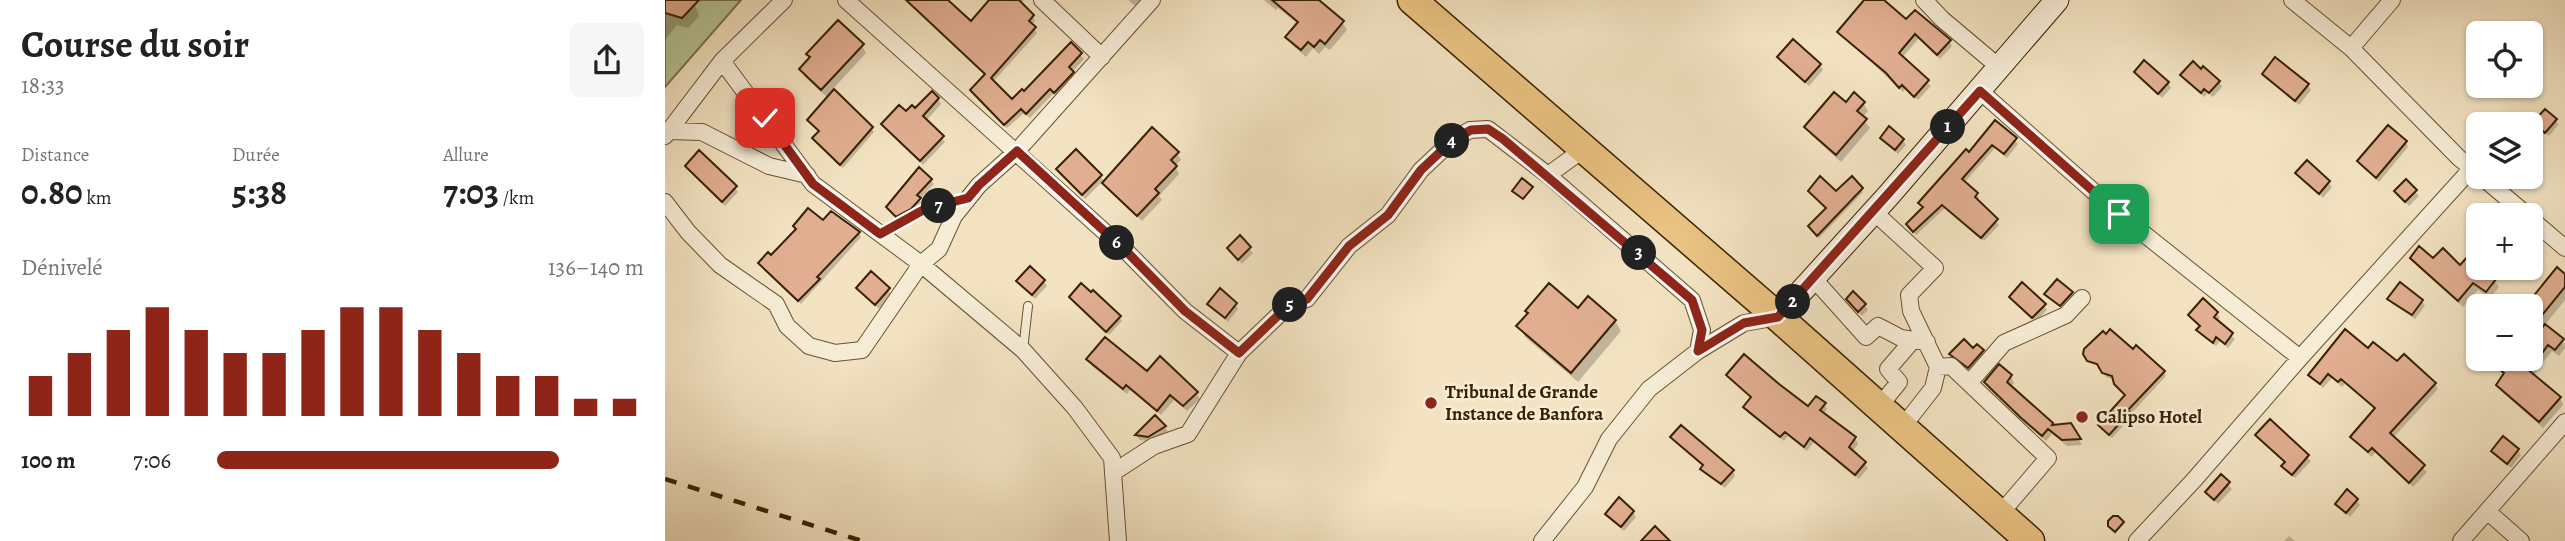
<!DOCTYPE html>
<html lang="fr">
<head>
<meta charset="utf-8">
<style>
	body { margin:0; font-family:Alegreya,serif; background:#f6f6f6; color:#222; height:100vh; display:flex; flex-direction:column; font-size:26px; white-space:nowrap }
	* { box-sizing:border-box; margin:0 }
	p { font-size:23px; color:#767676 }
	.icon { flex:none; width:38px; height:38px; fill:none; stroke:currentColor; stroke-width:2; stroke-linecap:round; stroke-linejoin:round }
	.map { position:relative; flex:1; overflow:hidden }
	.drawer { display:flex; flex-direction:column; background:#fff; width:665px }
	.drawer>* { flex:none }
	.buttons { position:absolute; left:1801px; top:21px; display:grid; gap:14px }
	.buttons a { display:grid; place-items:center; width:77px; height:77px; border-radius:10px; background:#fff; box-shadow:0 2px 5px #0004; font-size:35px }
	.pin { position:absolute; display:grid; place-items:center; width:60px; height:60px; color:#fff; margin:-30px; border-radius:14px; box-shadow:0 4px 10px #0006 }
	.km { position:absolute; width:35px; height:35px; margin:-18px; border-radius:50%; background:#222; color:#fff; font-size:19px; line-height:35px; text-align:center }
	.round { display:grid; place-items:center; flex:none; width:74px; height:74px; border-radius:10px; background:#f6f6f6 }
	.headline { display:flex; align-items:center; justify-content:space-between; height:119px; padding:0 21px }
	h1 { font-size:38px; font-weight:600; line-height:52px }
	.metrics { display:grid; grid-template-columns:repeat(3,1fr); gap:10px; height:119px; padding:7px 21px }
	.metrics div { display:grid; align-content:center }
	.metrics b { font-size:35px; font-weight:600 }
	.metrics small { font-size:19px; font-weight:400 }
	.metrics p { font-size:19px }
	.chart { height:196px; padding:14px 21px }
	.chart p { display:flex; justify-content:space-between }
	.chart svg { width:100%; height:126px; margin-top:7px; stroke:#8f2418; stroke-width:6 }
	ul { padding:0 21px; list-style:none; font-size:23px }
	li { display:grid; grid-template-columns:112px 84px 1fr; align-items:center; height:52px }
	li i { height:18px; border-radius:9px; background:#8f2418 }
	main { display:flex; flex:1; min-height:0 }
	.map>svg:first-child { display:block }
	.green { fill:#b7c496; stroke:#78724b; stroke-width:2 }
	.shadow { fill:#0003 }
	.building { fill:#e1ae91; stroke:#382100; stroke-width:2 }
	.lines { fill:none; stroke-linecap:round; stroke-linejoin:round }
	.service-casing { stroke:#675230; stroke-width:10 }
	.minor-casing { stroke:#675230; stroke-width:18 }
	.secondary-casing { stroke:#382100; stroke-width:25 }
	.trunk-casing { stroke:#382100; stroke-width:31 }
	.service { stroke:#f7edd7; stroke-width:8 }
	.minor { stroke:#f7edd7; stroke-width:16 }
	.secondary { stroke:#f7edd7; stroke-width:23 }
	.trunk { stroke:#eac281; stroke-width:28 }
	.rail { stroke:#382100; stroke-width:4.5; stroke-dasharray:12 12; stroke-linecap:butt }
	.route-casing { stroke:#fff; stroke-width:14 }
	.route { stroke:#8f2418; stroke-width:9 }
	.poi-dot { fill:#8f2418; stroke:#f7edd7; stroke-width:2.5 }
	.labels { text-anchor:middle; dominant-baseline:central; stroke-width:5; stroke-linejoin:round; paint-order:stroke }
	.poi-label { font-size:19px; font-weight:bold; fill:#382100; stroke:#f7edd7; text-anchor:start }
</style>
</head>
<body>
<main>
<section class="drawer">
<div class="headline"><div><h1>Course du soir</h1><p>18:33</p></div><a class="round"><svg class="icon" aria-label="share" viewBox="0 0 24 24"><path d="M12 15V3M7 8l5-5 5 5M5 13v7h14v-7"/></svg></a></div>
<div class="metrics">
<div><p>Distance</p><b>0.80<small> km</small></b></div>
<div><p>Durée</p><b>5:38</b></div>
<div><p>Allure</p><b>7:03<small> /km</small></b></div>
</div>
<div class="chart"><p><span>Dénivelé</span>136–140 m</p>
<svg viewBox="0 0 160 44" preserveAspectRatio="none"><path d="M5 44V30M15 44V22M25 44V14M35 44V6M45 44V14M55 44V22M65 44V22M75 44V14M85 44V6M95 44V6M105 44V14M115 44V22M125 44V30M135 44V30M145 44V38M155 44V38"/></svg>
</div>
<ul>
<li><b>100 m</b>7:06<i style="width:80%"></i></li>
</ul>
</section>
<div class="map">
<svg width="1900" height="541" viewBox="0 0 1900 541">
	<rect width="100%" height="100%" fill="#f3e3c2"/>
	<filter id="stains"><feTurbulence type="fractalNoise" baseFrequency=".00286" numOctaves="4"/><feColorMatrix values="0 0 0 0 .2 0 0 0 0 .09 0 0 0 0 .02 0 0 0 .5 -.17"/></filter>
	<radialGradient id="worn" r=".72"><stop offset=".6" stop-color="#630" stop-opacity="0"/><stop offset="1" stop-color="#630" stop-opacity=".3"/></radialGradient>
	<!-- green -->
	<path class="green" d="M0,0H76L0,87Z"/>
	<!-- shadow -->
	<path class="shadow" d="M0,0H35L30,5L34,16L23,28L12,25L0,40Z
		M251,0H280L306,23L327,0H359L355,4L368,16L370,21L366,25L372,33L328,82L347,102L360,93L406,44L419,59L407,72L410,78L393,96L389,93L365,118L359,113L342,128L310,95L321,76L250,9L247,4Z
		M463,0H484L475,10Z
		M599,0H651L677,22L682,30L665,50L660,47L654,54L648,48L641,57L627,45L623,37L633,24L613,8L611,10Z
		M1200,0H1218L1241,22L1284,41L1287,46L1275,59L1254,38L1237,58L1266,86L1253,100L1240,89L1238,92L1174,32Z
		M197,46L201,53L167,90L187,106L209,132L178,168L149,138L155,132L144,120L163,98L140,77L136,69L146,59L143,54Z
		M1114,58L1155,65L1158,70L1144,86Z
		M1471,72L1503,83L1506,88L1497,98Z
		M1599,74L1643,85L1646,90L1634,105L1602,79Z
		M1518,75L1554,82L1557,87L1548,97L1543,93L1539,97Z
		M273,99L276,104L261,121L280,142L258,165L218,124Z
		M1198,103L1203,111L1197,118L1205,128L1176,162L1146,135L1141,127L1181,104Z
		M1891,120L1893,125L1884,136L1870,122Z
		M1331,122L1353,144L1342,158L1330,148L1299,183L1312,194L1314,199L1312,201L1334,225L1319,241L1280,208L1251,235L1243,225L1259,209L1256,203L1304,154Z
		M1217,138L1238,140L1241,145L1233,154Z
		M1741,142L1743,147L1714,182L1694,162Z
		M512,153L516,160L510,166L514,174L494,196L497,200L477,221L443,190L438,181L420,199L393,169L435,176L440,183Z
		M1642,163L1667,187L1658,198L1633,173Z
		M25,170L70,188L73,192L60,206Z
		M266,180L269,184L254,200L257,204L248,214L235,221L223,207Z
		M1741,181L1754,196L1744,206L1734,196Z
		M1196,189L1198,192L1154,238L1146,229L1163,209L1171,193Z
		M158,222L194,233L196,237L136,304L95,263L106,258L132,231Z
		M575,238L588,253L577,264L564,248Z
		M1747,258L1795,267L1813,265V268H1816L1829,280L1834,287L1825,298L1813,290L1798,307L1751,265Z
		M1892,269L1900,276V300L1879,326L1898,340L1900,348L1894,356L1887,351L1868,376L1895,398L1898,405L1878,428L1837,392L1833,385L1840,375L1820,359H1866V345L1879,328L1866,317V306H1862Z
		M206,273L227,295L214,309L193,288Z
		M379,281L382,286L370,299L353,282Z
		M1407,293L1410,298L1398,310L1382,294Z
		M406,297L454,317L457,321L444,335Z
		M1346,297L1379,305L1382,310L1371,322Z
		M1724,299L1757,301L1760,306L1750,319L1727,304Z
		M544,304H570L573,309L563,322Z
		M1186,304L1200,305L1203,310L1197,316Z
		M1552,313L1555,318L1551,322L1570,339L1563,348L1555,341L1551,346L1536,335L1534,331L1536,328L1525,315Z
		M950,321L956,331L913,382L860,337L854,326Z
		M1308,351L1317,352L1320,357L1307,372L1289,359L1287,354Z
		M1468,351L1499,372L1501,376L1465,415L1466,417L1447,438L1435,426L1461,396L1450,380L1441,377L1436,367L1423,362L1421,357Z
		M1704,351L1770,384L1773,389L1728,438L1762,472L1748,487L1711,452L1706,457L1687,437L1711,410L1680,384L1677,387L1667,378L1658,388L1646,375Z
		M423,359L482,374L531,393L535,399L522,411L509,400L496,415L465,390L462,394L427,366Z
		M1063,375L1143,408L1159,404L1162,409L1158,414L1190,438L1193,444L1187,452L1203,468L1194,479L1149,442L1142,451L1123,436L1119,441L1083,413L1080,407L1087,399Z
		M1346,376L1349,383L1346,387L1388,426L1405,425L1417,445L1402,446L1387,434L1381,441L1324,389L1321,383Z
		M490,417L503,431L486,442L475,440L472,436Z
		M1605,421L1646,461L1630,478L1621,470L1618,466L1621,464L1592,436Z
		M1008,438L1068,471L1070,476L1060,488L1040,474L1037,469L1039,467Z
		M1853,450L1856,455L1846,468L1828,451Z
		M1556,477L1567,489L1553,504L1542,492Z
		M1692,500L1695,505L1685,517L1672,504Z
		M968,512L971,517L959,531L942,514Z
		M1624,536L1630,541H1619Z"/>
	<!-- building -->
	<path class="building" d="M0,0H34L17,18L0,13Z
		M241,0H283L306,21L324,0H354L369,15L364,21L371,27L326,78L347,99L357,89L359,91L406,42L417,53L404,67L409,72L389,93L385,89L361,114L356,109L339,125L305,90L320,74Z
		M607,0H654L679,21L660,44L655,40L649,47L643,42L636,50L620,37L633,22Z
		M1199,0H1219L1241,19L1250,10L1286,40L1272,55L1250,34L1234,53L1264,80L1249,97L1237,85L1234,88L1221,73L1172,32Z
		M173,20L199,44L156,90L134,69L145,57L141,54Z
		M1128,39L1156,64L1140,82L1112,57Z
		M1610,57L1644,84L1630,101L1597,74Z
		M1479,60L1504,82L1493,94L1469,72Z
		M1528,61L1536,69L1538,66L1555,81L1544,93L1539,89L1536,93L1515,75Z
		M169,89L208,127L175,165L147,138L154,131L142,120Z
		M267,91L274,98L258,116L279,136L255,161L216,124L234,105L241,111L247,105L250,108Z
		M1169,92L1181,102L1189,92L1200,102L1192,111L1202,119L1171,155L1139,127Z
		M1880,109L1892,119L1880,133L1868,122Z
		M1330,120L1352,138L1339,154L1327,145L1297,179L1313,193L1310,197L1333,219L1316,238L1277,205L1248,232L1241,224L1258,207L1253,203L1301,149L1304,152Z
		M1723,125L1742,141L1711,178L1692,161Z
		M1224,126L1239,139L1230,150L1215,138Z
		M487,127L514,152L506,160L512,166L490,189L494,193L472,216L437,183Z
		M411,149L437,175L417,195L391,169Z
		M34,150L72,186L57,202L20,166Z
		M1642,160L1665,181L1654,194L1630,173Z
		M254,167L267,179L252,195L256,198L246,209L231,217L221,207Z
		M1155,176L1171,191L1187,176L1198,188L1152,236L1143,226L1161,208L1143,191Z
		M857,178L868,187L858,199L847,191Z
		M1741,179L1752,190L1740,202L1729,191Z
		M143,208L158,220L166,211L195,232L152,277L155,279L133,301L93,263L103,252L106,255L131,229L128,226Z
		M575,235L586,247L573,260L562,248Z
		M1754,246L1768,258L1778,248L1795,265L1804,255L1813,263V268H1819L1831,279L1821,292L1808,283L1793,301L1745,258Z
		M365,266L380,280L367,295L351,281Z
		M1892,267L1900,274V287L1873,320L1866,314V299Z
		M206,271L225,288L210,305L191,288Z
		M1392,279L1408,292L1395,306L1379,294Z
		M1357,282L1381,304L1367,318L1344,297Z
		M1735,282L1758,300L1747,315L1722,299Z
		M416,283L426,292L428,290L456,316L441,332L404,297Z
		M884,283L913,308L923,296L951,320L906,373L851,326L863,313L860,311Z
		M555,288L572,303L560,318L542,304Z
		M1188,291L1201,304L1193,312L1181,299Z
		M1538,298L1553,312L1549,317L1568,333L1560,344L1551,337L1548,343L1531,330L1535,326L1523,315Z
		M1880,324L1899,339L1890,350L1883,345L1866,369V342Z
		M1445,329L1468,349L1471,345L1500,371L1463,410L1465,412L1444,435L1433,425L1460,395L1449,384L1447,376L1437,373L1432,364L1422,361L1418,354L1419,349L1438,331L1441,334Z
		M1680,329L1703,348L1708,342L1732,361L1739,354L1771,383L1725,433L1760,465L1744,483L1707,448L1703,452L1685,437L1710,408L1676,379L1673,382L1663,374L1655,384L1643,375Z
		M440,337L482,371L495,356L533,392L518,406L505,395L492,411L461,385L458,389L421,359Z
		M1299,339L1308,348L1312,344L1319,350L1303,368L1284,354Z
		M1079,354L1114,384L1143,406L1151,396L1161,403L1155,410L1191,437L1184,447L1201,462L1190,475L1145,438L1139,447L1120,432L1115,437L1078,407L1086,397L1061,375Z
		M1822,359H1850L1896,397L1874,422L1831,385L1839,373Z
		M1334,364L1347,375L1342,382L1388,423L1387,425L1406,423L1416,439L1397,440L1383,429L1377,436L1355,417L1319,382Z
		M490,415L501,426L483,437L470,435Z
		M1605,419L1644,455L1627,475L1616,466L1620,462L1590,435Z
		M1016,425L1069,470L1056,484L1035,469L1038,465L1005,437Z
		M1838,436L1854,449L1842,464L1826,451Z
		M1556,474L1565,482L1549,500L1540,492Z
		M1682,489L1693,499L1681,513L1670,504Z
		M954,497L969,511L956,527L940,514Z
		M1448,516H1453L1459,522L1450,532L1443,526V521Z
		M990,526L1005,541H976Z"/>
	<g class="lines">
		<defs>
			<path id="service" d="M216,233L260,209L300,199
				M358,350L363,306"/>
			<path id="minor" d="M181,0L462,252L520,311L574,353
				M377,0L437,57
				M1259,0L1277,19L1334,67
				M1627,0L1686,48L1794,158L1813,173
				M1686,48L1727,0
				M57,61L148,184L256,264L358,350L410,408L447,458L453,541
				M1315,91L1454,214L1635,358
				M4,131L37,132L104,166L142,175
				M0,136L57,61L119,0
				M1817,177L1862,215
				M0,202L23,232L55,265L111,304L122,326L144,346L170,353L197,350L256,264L274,249L289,216L314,185L352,151L487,0
				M1209,212L1270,268L1244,295L1246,311L1273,367L1268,388L1236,429
				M1866,219L1900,248
				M1149,279L1201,337L1213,326L1236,338L1262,342
				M1033,351L1079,323L1113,317
				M1273,367L1286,366L1383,458L1335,514
				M1304,383L1339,343L1401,315L1417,298
				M1213,408L1234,382L1223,369L1248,340
				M449,472L489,446L523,434L574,353L624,305L642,299L684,246L723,215L756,170L789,139L805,130L823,129L883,175L919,149
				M1822,511L1856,541
				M877,541L920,487L944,439L984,389L1033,351L1037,330L1027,300L883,175
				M1472,541L1529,480L1635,358L1807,168
				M1796,541L1900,422"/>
			<path id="secondary" d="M1113,317L1223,196L1392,0"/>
			<path id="trunk" d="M747,0L1113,317L1365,541"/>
		</defs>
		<!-- service casing -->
		<use href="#service" class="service-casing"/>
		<!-- minor casing -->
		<use href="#minor" class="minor-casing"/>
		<!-- secondary casing -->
		<use href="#secondary" class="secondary-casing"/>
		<!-- trunk casing -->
		<use href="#trunk" class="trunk-casing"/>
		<!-- service -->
		<use href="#service" class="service"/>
		<!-- minor -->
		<use href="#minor" class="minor"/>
		<!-- secondary -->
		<use href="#secondary" class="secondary"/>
		<!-- trunk -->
		<use href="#trunk" class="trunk"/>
		<!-- rail -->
		<path class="rail" d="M0,479L197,541"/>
	</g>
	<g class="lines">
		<defs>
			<path id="route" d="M100,118L148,184L215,234L260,209L303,198L314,185L352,151L462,252L520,311L574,353L624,305L642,299L684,246L723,215L756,170L789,139L806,130L823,129L838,139L1027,300L1037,330L1033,351L1079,323L1113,317L1315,91L1454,214"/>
		</defs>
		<!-- route casing -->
		<use href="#route" class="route-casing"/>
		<!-- route -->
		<use href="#route" class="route"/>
	</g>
	<!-- markers -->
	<g class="poi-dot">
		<circle cx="766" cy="403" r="7"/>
		<circle cx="1417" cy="417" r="7"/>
	</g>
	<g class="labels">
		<!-- poi labels -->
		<g class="poi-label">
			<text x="780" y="392">Tribunal de Grande<tspan x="780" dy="22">Instance de Banfora</tspan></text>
			<text x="1431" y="417">Calipso Hotel</text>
		</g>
	</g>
	<rect width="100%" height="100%" filter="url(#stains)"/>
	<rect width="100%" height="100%" fill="url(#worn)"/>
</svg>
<div class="buttons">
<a><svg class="icon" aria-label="locate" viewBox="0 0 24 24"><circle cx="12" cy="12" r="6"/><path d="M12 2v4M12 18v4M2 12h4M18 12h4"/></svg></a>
<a><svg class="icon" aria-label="layers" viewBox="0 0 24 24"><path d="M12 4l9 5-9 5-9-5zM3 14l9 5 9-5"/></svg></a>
<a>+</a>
<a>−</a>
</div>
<div class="pin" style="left:1454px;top:214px;background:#1e9e55"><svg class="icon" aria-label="arrive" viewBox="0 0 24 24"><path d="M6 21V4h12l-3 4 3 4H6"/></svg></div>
<div class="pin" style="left:100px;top:118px;background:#d93025"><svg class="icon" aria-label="check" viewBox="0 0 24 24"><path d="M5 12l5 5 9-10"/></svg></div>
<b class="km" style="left:1283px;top:127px">1</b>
<b class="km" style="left:1128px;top:302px">2</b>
<b class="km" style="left:974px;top:253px">3</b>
<b class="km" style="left:787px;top:141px">4</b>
<b class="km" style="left:625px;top:305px">5</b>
<b class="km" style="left:452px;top:243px">6</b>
<b class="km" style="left:274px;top:206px">7</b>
</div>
</main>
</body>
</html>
